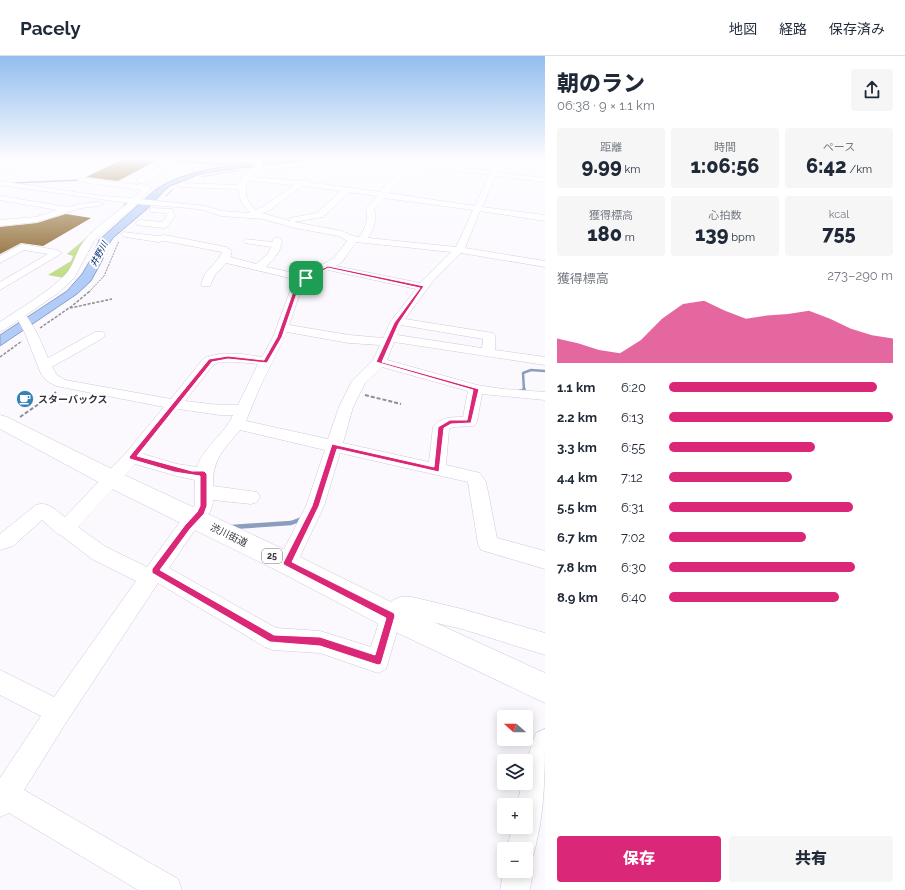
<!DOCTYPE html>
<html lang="ja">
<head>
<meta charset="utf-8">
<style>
	body { margin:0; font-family:Raleway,"Noto Sans JP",sans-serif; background:#f6f6f7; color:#1f2937; height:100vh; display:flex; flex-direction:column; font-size:15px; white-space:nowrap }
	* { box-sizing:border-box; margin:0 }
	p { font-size:13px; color:#747a83 }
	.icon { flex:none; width:22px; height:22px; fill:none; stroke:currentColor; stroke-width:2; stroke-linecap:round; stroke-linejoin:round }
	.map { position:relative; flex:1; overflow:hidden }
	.panel { display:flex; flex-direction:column; background:#fff; width:360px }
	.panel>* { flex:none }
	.needle { width:26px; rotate:291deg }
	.fabs { position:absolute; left:497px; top:654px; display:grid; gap:8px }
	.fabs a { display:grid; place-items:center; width:36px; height:36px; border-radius:4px; background:#fff; box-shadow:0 2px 10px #0003; font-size:20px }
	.pin { position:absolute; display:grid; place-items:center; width:34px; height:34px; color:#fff; margin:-17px; border-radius:8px; box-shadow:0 2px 6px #0006 }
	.round { display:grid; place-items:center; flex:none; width:42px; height:42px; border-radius:4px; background:#f6f6f7 }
	.head { display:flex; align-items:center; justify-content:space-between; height:68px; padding:0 12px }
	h1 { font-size:22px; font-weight:800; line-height:30px }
	.figures { display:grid; grid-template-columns:repeat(3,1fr); gap:6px; height:68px; padding:4px 12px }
	.figures div { display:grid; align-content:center; border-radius:4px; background:#f6f6f7; text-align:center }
	.figures b { font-size:20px; font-weight:800 }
	.figures small { font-size:11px; font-weight:400 }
	.figures p { font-size:11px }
	.chart { height:112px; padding:8px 12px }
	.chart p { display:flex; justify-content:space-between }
	.chart svg { width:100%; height:72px; margin-top:4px; fill:#db2777; opacity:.7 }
	.cta { display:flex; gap:8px; margin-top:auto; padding:8px 12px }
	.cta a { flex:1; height:46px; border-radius:4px; background:#db2777; color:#fff; font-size:16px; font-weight:800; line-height:46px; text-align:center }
	.cta a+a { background:#f6f6f7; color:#1f2937 }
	ul { padding:0 12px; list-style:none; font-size:13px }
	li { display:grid; grid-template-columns:64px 48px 1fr; align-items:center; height:30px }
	li i { height:10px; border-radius:5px; background:#db2777 }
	header { display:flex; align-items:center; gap:24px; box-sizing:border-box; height:56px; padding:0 20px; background:#fff; border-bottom:1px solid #e0e1e3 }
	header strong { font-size:19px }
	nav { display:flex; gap:22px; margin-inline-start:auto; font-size:14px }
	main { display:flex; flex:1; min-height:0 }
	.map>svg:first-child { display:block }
	.green { fill:#c2dc89 }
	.water { fill:#b1ccf8; stroke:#8c9ec0 }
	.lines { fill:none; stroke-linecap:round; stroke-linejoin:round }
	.stream-far3 { stroke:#8c9ec0; stroke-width:1.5 }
	.stream-far2 { stroke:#8c9ec0; stroke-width:2.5 }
	.stream-far1 { stroke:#8c9ec0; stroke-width:3.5 }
	.stream { stroke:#8c9ec0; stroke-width:4.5 }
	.river { fill:#b1ccf8; fill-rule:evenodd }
	.building { fill:#865f22 }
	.minor-casing { stroke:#d0c7df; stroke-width:1 }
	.major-casing { stroke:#d0c7df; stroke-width:1 }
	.path-far2 { stroke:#908d94; stroke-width:1; stroke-dasharray:2 1; stroke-linecap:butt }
	.path-far1 { stroke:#908d94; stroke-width:1.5; stroke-dasharray:3 1.5; stroke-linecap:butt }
	.path { stroke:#908d94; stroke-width:2; stroke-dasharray:4 2; stroke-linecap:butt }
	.minor { fill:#fff; fill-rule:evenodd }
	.major { fill:#fff; fill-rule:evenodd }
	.route { fill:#db2777; stroke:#fff; fill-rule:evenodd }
	.labels { text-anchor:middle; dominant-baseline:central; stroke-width:4; stroke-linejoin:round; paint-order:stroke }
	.far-water-label { font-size:9px; font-style:italic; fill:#0e3472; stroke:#fff }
	.shield { fill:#fff; stroke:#737076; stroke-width:1 }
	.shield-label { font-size:9px; font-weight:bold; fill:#37333c }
	.poi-label { font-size:10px; font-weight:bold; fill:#37333c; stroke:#fff; text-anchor:start }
	.street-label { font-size:10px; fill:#37333c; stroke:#fff }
</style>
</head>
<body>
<header>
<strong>Pacely</strong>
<nav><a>地図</a><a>経路</a><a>保存済み</a></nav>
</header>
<main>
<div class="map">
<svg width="545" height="834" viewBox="0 0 545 834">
	<rect width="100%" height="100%" fill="#fbf9fe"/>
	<!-- green -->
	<path class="green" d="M124,147L130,148L96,176L64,222L48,219L71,205L73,200L67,198L123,151Z"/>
	<!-- water -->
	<path class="water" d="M306,103H431L412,105L307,106L238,112L200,118L170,130L165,134L147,153L113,182L103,197V203L91,225L77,238L0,290V279L67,235L82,218L92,201L99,184L155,134C176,120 198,115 222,111L224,109L203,106L239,107Z"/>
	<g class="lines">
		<!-- stream-far3 -->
		<path class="stream-far3" d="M14,127L81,124"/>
		<!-- stream-far2 -->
		<path class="stream-far2" d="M524,334L523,317L531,314L545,315"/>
		<!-- stream-far1 -->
		<path class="stream-far1" d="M520,335H524V333"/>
		<!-- stream -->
		<path class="stream" d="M232,471L291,467L302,463"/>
		<!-- river -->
		<path class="river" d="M170,103H200L234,105L238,108L234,111L174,106Z"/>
	</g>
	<!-- building -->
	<path class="building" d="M136,103L156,105L118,125L86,121L121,104L131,105Z
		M66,158L91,162L43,190L21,187L0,198V171L37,167Z"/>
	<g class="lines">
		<defs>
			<path id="minor" d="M27,103H35L0,118V114Z
				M153,103H164L174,106L144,127H138V123L165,107Z
				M192,103H263L262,110L306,106L415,105L418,107L490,115L495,103H501L497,116L545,122V126L496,120L482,151L545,159V165L480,155L465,192L545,205V211L461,197L433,225L405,263L493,277L495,280V294L545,301V309L394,286L387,304L477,329L503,333L545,336V344L482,338L477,366L474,370L453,371L449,373L446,409L480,417L486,426L497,482L545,495V513L481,494L478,488L468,426L340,397L324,450L294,513L287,516L280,513L277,507L306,450L325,394L240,374C224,393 212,404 213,430L257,436L260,441L257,446L251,448L213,444C213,458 200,467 192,478C184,489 177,501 169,512L276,572L320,575L371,591L383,553L393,544L401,541H412L462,553L545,577V599L462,573L412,561H405L400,566L386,613L378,617L320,597L273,594L265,591L158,527L67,665L24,734L178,823L182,834H138L9,757L0,761V722L41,660L0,639V614L54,641L136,525L92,503L62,480L58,478L42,464L13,490L0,494V478L36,449C48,445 55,454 65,461L126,397L164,351L56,330L47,325L41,318L25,277L18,264L4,274L0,275V266C22,251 46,238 65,219C74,210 76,195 84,185C96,170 114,159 128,147L0,129V125L102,140L133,142L142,134L81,126L77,124L81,122L148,130L152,132L141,143L205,150L222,155L250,157L241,146L238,133L180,131L176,129L180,127L238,129L243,120L255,111L256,106L227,107L195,105ZM404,109L380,136L307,126V123L299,125L253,121L260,114L306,110ZM411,110L489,119L475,150L388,137ZM250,125L294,129L264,150L256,154C248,148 245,139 246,128ZM302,130L341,135L317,157L290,162V165L262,157L270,154ZM349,136L377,140L366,153C369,163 365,173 359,181L353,180L342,175L294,166L323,161ZM384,142L473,154L456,191L368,182C374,174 377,163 374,153ZM137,148L189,152L204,154L221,160L263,163L295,172L339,180L347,185L334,202L304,219L266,211C274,203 281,196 282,184L277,181L274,182L272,186L245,183L243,185L245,187L271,191L268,198L256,208L230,201L232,195L226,191L165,179L158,180L123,176L121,178L123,180L126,181L158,186L165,185L222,196L219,202L205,218L201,228L202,230H210L215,219L226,207L298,224L292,230L273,281L262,301C243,298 221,294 203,303L171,343L65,324L57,319L52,311L103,282L105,279L103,276H95L48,302L37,277L26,259L58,237L74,222L94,185ZM356,186L451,196L420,227L336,210L342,206ZM328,214L416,233L391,265L383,282L349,279L289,269L302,231L310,224ZM401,269L483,283L482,292L397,279ZM287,276L349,287L380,289L373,304L352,325L339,351L328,383L246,365L259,333ZM236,306L258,308L238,349H220L185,345L213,309L219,306ZM382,311L468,335L463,361C452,361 440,361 433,371L429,406L343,387L353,351L365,327ZM178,353L220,359H233C225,378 204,390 197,411L177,408L143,398ZM135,408L177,420L195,424V449L180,466L147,511L106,491L78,471Z
				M0,140L68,151L80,148L99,146L103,148L99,150L81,152L37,166L0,170V164L36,161L57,154L0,144Z
				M151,152L172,153L175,160L167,171L164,172L137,169L136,167L137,165L140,164L162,166L167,160L166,157L151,156L150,154Z
				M22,188L57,194L62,197L0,234V226L48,198L24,194L0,207V200Z
				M545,673C545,716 545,763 532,803L529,805L533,815L530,834H500L504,812V815H526V793H507L512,771H526V749H517L522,727H526C526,709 529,693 536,677Z"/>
			<path id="major" d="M0,359L7,361L120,417L296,499L401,551L545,617V647L381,569L278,515L104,429L0,373Z"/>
		</defs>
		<!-- minor casing -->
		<use href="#minor" class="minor-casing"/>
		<!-- major casing -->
		<use href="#major" class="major-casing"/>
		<!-- path-far2 -->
		<path class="path-far2" d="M201,121L240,114
			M166,140L173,133
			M89,236L104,220L119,185"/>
		<!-- path-far1 -->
		<path class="path-far1" d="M70,252L112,243
			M40,272L72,250L90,235
			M0,301L22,285"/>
		<!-- path -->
		<path class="path" d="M365,339L401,348
			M20,361L56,336"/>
		<!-- minor -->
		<use href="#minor" class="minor"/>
		<!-- major -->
		<use href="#major" class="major"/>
	</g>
	<!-- sky -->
	<linearGradient id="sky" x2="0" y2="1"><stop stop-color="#92beee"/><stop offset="0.47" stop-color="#fdfcff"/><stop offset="1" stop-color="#fdfcff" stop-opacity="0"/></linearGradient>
	<rect width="545" height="219" fill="url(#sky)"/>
	<!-- route -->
	<path class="route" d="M328,210L424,230L399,267L382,306L479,333L471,367L451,368L444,372L439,416L337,393L319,450L292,506L394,557L395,560L382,605L381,608L378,609L320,590L270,586L152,517V513L185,469L197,456L200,450V420L174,416L130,403L129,401L209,303L228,300L264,304L277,281L295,230L305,221ZM328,212L420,232L394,267L376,306L473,334L467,364H450L438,371L434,411L332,388L312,450L283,507L284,509L386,562L375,599L320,581L274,579L160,514L190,473L204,458L207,450V418L204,415H192L137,400L212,306L228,303L267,307L282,281L299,231L308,223Z"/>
	<!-- icons -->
	<defs>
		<symbol id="cafe-disc" viewBox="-11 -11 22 22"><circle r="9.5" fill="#3483b5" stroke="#fff"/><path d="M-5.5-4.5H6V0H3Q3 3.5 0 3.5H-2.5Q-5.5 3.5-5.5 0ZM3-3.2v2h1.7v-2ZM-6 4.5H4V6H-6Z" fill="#fff"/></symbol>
	</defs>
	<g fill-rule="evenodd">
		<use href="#cafe-disc" x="15" y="333" width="20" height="20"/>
	</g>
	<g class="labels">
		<!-- far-water labels -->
		<g class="far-water-label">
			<text transform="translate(99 198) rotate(-62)">井野川</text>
		</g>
		<!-- shield labels -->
		<rect class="shield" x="262" y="493" width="20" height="14" rx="3"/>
		<g class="shield-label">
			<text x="272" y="500">25</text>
		</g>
		<!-- poi labels -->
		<g class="poi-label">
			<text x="38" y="343">スターバックス</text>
		</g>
		<!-- street labels -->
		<g class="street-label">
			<text transform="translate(229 479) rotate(26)">渋川街道</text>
		</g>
	</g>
</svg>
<div class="fabs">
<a><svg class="needle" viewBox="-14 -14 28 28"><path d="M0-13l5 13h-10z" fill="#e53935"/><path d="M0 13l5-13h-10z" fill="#747a83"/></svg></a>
<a><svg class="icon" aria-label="layers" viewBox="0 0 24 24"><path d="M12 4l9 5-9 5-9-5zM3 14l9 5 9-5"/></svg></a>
<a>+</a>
<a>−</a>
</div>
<div class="pin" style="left:306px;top:222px;background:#1e9e55"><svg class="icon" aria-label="arrive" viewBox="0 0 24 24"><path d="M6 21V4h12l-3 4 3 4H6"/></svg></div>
</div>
<section class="panel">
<div class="head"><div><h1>朝のラン</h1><p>06:38 · 9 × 1.1 km</p></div><a class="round"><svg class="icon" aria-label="share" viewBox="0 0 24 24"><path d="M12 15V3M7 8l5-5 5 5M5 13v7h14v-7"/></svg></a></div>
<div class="figures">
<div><p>距離</p><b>9.99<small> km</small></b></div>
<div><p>時間</p><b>1:06:56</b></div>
<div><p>ペース</p><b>6:42<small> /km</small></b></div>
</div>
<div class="figures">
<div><p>獲得標高</p><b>180<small> m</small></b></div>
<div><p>心拍数</p><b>139<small> bpm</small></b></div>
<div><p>kcal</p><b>755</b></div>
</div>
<div class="chart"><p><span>獲得標高</span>273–290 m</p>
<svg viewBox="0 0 160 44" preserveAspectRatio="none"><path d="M0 44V29L10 32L20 36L30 38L40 30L50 17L60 8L70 6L80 12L90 17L100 15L110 14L120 12L130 17L140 23L150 27L160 29V44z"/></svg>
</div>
<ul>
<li><b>1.1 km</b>6:20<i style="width:93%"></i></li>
<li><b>2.2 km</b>6:13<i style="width:100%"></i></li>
<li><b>3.3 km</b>6:55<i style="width:65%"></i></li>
<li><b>4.4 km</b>7:12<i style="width:55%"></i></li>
<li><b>5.5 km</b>6:31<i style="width:82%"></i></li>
<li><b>6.7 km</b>7:02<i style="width:61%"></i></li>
<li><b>7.8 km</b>6:30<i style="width:83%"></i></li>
<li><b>8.9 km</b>6:40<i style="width:76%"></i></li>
</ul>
<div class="cta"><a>保存</a><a>共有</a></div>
</section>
</main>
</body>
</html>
